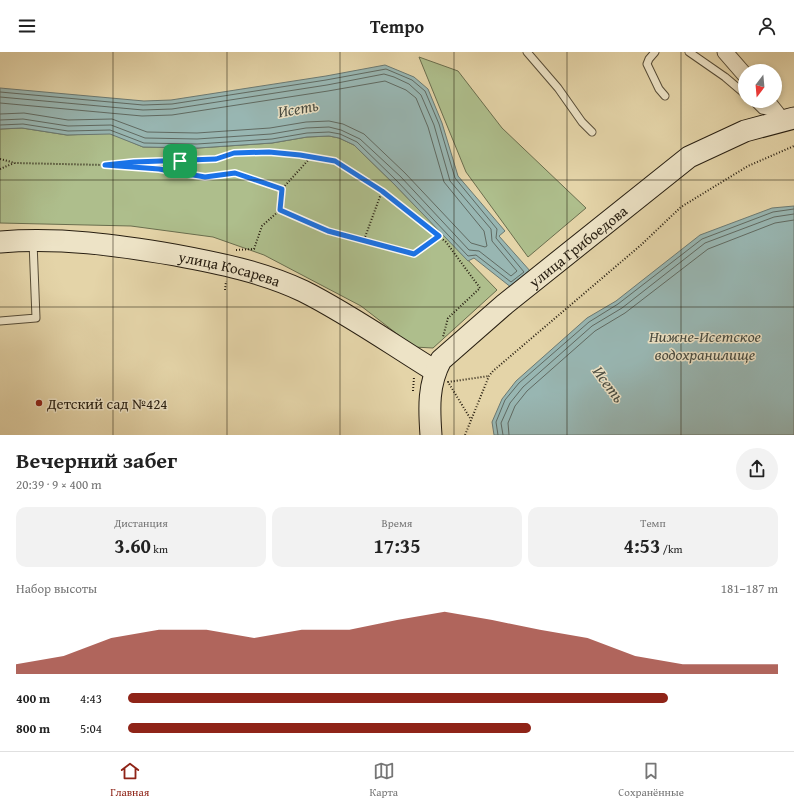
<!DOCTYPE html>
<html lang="ru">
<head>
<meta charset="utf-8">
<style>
	body { margin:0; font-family:"Gentium Book Plus",serif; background:#f2f2f2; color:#222; height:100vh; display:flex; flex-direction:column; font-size:15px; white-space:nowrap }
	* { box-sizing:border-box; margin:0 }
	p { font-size:13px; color:#767676 }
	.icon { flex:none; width:22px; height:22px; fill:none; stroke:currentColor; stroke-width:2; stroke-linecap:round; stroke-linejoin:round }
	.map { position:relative; height:383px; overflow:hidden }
	.panel { display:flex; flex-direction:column; background:#fff; flex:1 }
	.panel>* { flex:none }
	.needle { width:26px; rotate:196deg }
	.controls { position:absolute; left:738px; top:12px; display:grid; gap:8px }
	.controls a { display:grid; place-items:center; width:44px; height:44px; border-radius:50%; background:#fff; box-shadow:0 2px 6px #0003; font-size:20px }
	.pin { position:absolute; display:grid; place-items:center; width:34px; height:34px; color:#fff; margin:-17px; border-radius:8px; box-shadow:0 2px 6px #0006 }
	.round { display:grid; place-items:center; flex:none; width:42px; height:42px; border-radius:21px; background:#f2f2f2 }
	.head { display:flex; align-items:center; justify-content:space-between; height:68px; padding:0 16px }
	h1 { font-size:22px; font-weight:800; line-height:30px }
	.figures { display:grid; grid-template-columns:repeat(3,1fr); gap:6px; height:68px; padding:4px 16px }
	.figures div { display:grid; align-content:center; border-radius:10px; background:#f2f2f2; text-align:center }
	.figures b { font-size:20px; font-weight:800 }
	.figures small { font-size:11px; font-weight:400 }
	.figures p { font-size:11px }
	.chart { height:112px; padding:8px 16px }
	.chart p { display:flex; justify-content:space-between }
	.chart svg { width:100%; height:72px; margin-top:4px; fill:#8f2418; opacity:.7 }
	ul { padding:0 16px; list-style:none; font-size:13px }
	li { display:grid; grid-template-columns:64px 48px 1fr; align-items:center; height:30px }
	li i { height:10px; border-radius:5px; background:#8f2418 }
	header { display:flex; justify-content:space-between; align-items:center; height:52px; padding:0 16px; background:#fff; font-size:18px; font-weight:800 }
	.tab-bar { display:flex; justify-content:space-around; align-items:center; height:56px; border-top:1px solid #e0e0e0; background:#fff; font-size:11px; color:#767676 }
	.tab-bar a { display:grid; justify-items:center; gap:2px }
	.tab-bar .active { color:#8f2418 }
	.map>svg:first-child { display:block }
	.green { fill:#aebe8c; stroke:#6a6e4e }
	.water { fill:#98b6b2; stroke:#6b7972 }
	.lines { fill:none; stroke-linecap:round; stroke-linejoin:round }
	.shore { stroke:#606a62; stroke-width:1 }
	.lane-casing { stroke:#564c37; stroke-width:9 }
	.street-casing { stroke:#564c37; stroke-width:17 }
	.secondary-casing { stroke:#271e11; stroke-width:23 }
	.path { stroke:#271e11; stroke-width:2; stroke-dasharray:1 2; stroke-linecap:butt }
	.lane { stroke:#ede3c6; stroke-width:7 }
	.street { stroke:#ede3c6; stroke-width:15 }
	.secondary { stroke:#ede3c6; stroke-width:21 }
	.route-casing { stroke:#fff; stroke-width:8 }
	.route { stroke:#1a73e8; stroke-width:5 }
	.grid { fill:none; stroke:#271e11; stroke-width:1; stroke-opacity:0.55 }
	.poi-dot { fill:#8f2418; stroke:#ede3c6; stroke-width:1.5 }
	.labels { text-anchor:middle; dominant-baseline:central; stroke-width:3; stroke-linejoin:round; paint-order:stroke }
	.street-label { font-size:15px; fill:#271e11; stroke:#ede3c6 }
	.poi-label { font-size:15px; fill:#271e11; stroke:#ede3c6; text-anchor:start }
	.water-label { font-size:16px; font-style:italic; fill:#494c41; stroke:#ede3c6 }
</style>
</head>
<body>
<header><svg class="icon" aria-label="menu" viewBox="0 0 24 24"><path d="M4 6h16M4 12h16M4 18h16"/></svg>Tempo<svg class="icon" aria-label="person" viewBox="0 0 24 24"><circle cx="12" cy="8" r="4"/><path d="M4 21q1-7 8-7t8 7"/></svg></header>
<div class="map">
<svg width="794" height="383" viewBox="0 0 794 383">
	<rect width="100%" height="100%" fill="#e4d4a8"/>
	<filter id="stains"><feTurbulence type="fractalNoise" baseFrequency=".005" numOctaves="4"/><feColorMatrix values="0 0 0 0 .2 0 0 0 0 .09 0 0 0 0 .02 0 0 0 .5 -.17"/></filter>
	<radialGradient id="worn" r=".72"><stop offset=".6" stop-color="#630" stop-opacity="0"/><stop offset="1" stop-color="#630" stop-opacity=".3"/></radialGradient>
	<!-- green -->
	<path class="green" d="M419,5L458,19L502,76L586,156L528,205L466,120Z
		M22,76L67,83L110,81L143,95L198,96L272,91L307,85L329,84L339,86L354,93L394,132L497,238L433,296L414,295L361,254L264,203L213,185L131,174L0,171V77Z"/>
	<!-- water -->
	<path class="water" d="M385,13L414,25L428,37L442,71L458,124L505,179L499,184L531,220L512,236L474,206L468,209L394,132L354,93L339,86L329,84L307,85L272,91L198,96L143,95L110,82L67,83L22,76L0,77V36L144,49L171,48L326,24Z
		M794,154V383H494L492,370L502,347L516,329L587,266L616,249L700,183L772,156Z"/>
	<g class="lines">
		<!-- shore -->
		<path class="shore" d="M0,40L143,53L172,52L326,28L386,17L412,28L425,39L439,72L455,126L497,177L496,186L524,220L511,230L476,203L468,204L397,129L357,90L340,82L329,80L307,81L272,87L197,92L144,91L110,78L68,79L23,72L0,73
			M0,45L143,58L172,57L327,33L384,22L394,25L409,32L421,43L434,73L450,129L491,177L492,189L517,219L511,224L479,199L469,198L401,125L360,87L341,78L329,75L306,76L271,82L197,87L145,86L111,73L68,74L23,67L0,68
			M0,51L142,64L172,63L328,39L385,29L406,38L416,46L428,75L444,130L484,179L487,194L485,195L471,191L405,121L364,82L343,72L329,69L306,70L270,76L197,81L147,80L112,67L68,68L24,61L0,62
			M498,383L496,370L505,348L519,331L589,270L618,252L702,187L773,160L794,157
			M503,383L501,371L510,351L523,335L592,274L622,256L705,191L774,165L794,162
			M509,383L508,371L515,354L527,339L595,279L625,261L708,197L775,171L794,168"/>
		<defs>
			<path id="lane" d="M527,0L558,36L582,70L592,80
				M655,0L649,7L647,12L659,37L665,44
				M689,0L725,25L745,42
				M753,49L762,58L774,61
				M0,269L36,266L33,190"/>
			<path id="street" d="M725,0L745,23
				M767,49L783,69"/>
			<g id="secondary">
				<path id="s1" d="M0,190C59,185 117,193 175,203C218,211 263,220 303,239C349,262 391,292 435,319"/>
				<path id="s2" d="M431,383C429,356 428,332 441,308L505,252L689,105L745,79L794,66"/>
			</g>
		</defs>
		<!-- lane casing -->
		<use href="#lane" class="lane-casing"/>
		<!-- street casing -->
		<use href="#street" class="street-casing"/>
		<!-- secondary casing -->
		<use href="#secondary" class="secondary-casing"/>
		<!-- path -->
		<path class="path" d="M0,107L15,111L105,113L134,110L216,107L234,101L269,100L300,103L335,109L382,139L446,190L480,236L448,266L443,285
			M110,113L159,117L205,125L235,121L282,137L311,105
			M0,117L14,111
			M282,137L280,158L328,179L364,188L382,139
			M364,188L414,202L439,185
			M236,198L254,197L262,174L280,158
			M225,238L226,229
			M413,339L414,325
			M470,366L448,330L489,324
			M465,383L489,324L493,319L641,193L681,155L748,114L794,94"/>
		<!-- lane -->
		<use href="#lane" class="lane"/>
		<!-- street -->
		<use href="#street" class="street"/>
		<!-- secondary -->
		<use href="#secondary" class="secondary"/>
	</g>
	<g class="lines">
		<defs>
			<path id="route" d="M269,100L300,103L335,109L382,139L439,184L414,202L328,179L280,158L282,137L235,121L205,125L159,117L105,113L134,110L216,107L234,101Z"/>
		</defs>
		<!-- route casing -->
		<use href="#route" class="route-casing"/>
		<!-- route -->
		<use href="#route" class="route"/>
	</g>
	<!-- grid -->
	<path class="grid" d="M113,0V383M227,0V383M340,0V383M454,0V383M567,0V383M681,0V383M0,128H794M0,255H794"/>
	<!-- markers -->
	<circle class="poi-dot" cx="39" cy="351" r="4"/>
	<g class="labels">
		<!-- street labels -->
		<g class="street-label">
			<text stroke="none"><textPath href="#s2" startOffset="255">улица Грибоедова</textPath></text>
			<text stroke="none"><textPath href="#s1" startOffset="232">улица Косарева</textPath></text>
		</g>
		<!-- poi labels -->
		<g class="poi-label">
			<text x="47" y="351">Детский сад №424</text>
		</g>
		<!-- water labels -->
		<g class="water-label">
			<text transform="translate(298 56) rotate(-10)">Исеть</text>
			<text x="705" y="284">Нижне-Исетское<tspan x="705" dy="18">водохранилище</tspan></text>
			<text transform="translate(609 332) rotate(53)">Исеть</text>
		</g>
	</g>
	<rect width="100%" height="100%" filter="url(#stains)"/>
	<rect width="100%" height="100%" fill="url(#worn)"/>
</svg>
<div class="controls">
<a><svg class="needle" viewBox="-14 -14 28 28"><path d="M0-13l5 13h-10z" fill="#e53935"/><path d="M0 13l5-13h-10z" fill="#767676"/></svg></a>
</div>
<div class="pin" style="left:180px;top:109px;background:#1e9e55"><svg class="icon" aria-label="arrive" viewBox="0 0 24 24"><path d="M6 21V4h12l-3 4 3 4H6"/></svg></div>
</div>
<section class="panel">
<div class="head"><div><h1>Вечерний забег</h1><p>20:39 · 9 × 400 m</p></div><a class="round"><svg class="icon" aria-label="share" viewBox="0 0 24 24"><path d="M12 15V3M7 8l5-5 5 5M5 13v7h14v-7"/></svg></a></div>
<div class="figures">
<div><p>Дистанция</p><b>3.60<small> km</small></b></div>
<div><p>Время</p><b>17:35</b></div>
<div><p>Темп</p><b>4:53<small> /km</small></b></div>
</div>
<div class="chart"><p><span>Набор высоты</span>181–187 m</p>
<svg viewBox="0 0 160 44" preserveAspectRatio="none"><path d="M0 44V38L10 33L20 22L30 17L40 17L50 22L60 17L70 17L80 11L90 6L100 11L110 17L120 22L130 33L140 38L150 38L160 38V44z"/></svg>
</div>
<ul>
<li><b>400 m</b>4:43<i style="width:83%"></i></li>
<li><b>800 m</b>5:04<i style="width:62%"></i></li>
</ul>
</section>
<nav class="tab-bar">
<a class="active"><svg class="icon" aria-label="home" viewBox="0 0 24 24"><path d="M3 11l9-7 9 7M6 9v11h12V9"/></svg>Главная</a>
<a><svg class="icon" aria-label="map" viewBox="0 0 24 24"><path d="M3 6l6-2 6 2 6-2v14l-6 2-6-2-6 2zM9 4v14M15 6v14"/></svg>Карта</a>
<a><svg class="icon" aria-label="saved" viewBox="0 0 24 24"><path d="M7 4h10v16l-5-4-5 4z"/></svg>Сохранённые</a>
</nav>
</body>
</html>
